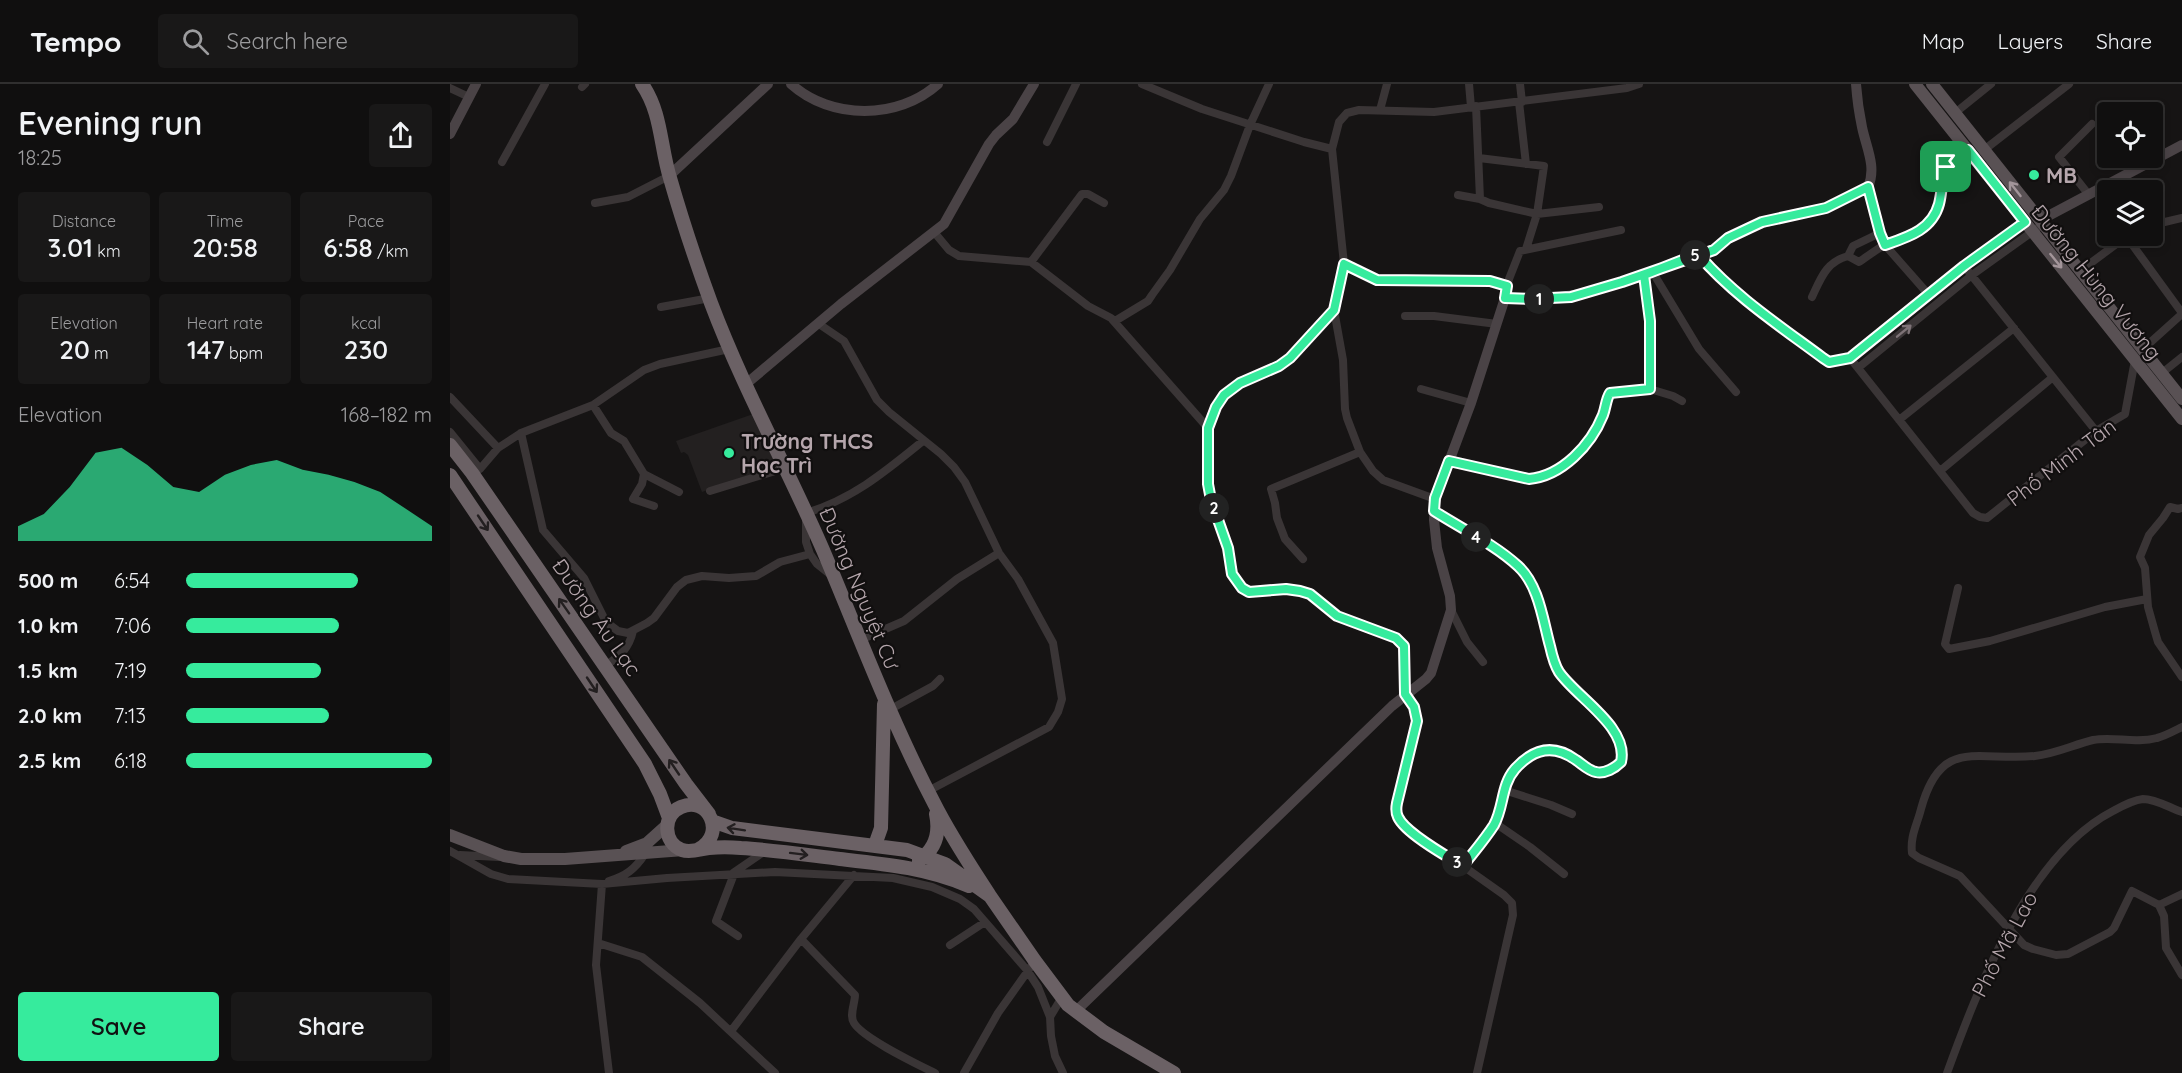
<!DOCTYPE html>
<html lang="en">
<head>
<meta charset="utf-8">
<style>
	body { margin:0; font-family:Quicksand,sans-serif; background:#191818; color:#f1f3f6; height:100vh; display:flex; flex-direction:column; font-size:22px; white-space:nowrap }
	* { box-sizing:border-box; margin:0 }
	p { font-size:20px; color:#9c9c9e }
	.icon { flex:none; width:33px; height:33px; fill:none; stroke:currentColor; stroke-width:2; stroke-linecap:round; stroke-linejoin:round }
	.map { position:relative; flex:1; overflow:hidden }
	.drawer { display:flex; flex-direction:column; background:#100f0f; width:450px }
	.drawer>* { flex:none }
	.controls { position:absolute; left:1647px; top:18px; display:grid; gap:12px }
	.controls a { display:grid; place-items:center; width:66px; height:66px; border-radius:6px; background:#100f0f; box-shadow:0 3px 9px #0003,0 0 0 2px #302f2f; font-size:30px }
	.pin { position:absolute; display:grid; place-items:center; width:51px; height:51px; color:#fff; margin:-26px; border-radius:12px; box-shadow:0 3px 9px #0006 }
	.km { position:absolute; width:30px; height:30px; margin:-15px; border-radius:50%; background:#222; color:#fff; font-size:16px; line-height:30px; text-align:center }
	.round { display:grid; place-items:center; flex:none; width:63px; height:63px; border-radius:6px; background:#191818 }
	.headline { display:flex; align-items:center; justify-content:space-between; height:102px; padding:0 18px }
	h1 { font-size:33px; font-weight:600; line-height:45px }
	.figures { display:grid; grid-template-columns:repeat(3,1fr); gap:9px; height:102px; padding:6px 18px }
	.figures div { display:grid; align-content:center; border-radius:6px; background:#191818; text-align:center }
	.figures b { font-size:26px; font-weight:600 }
	.figures small { font-size:16px; font-weight:400 }
	.figures p { font-size:16px }
	.chart { height:168px; padding:12px 18px }
	.chart p { display:flex; justify-content:space-between }
	.chart svg { width:100%; height:108px; margin-top:6px; fill:#36eb9d; opacity:.7 }
	.primary-button { display:flex; gap:12px; margin-top:auto; padding:12px 18px }
	.primary-button a { flex:1; height:69px; border-radius:6px; background:#36eb9d; color:#111; font-size:24px; font-weight:600; line-height:69px; text-align:center }
	.primary-button a+a { background:#191818; color:#f1f3f6 }
	ul { padding:0 18px; list-style:none; font-size:20px }
	li { display:grid; grid-template-columns:96px 72px 1fr; align-items:center; height:45px }
	li i { height:15px; border-radius:8px; background:#36eb9d }
	header { display:flex; align-items:center; gap:36px; box-sizing:border-box; height:84px; padding:0 30px; background:#100f0f; border-bottom:2px solid #302f2f }
	header strong { font-size:28px }
	nav { display:flex; gap:33px; margin-inline-start:auto; font-size:21px }
	.search { width:420px; height:54px; background:#191818; display:flex; align-items:center; gap:15px; box-sizing:border-box; padding:0 21px; border-radius:6px; color:#9c9c9e; font-size:22px }
	main { display:flex; flex:1; min-height:0 }
	.map>svg:first-child { display:block }
	.built { fill:#232020 }
	.lines { fill:none; stroke-linecap:round; stroke-linejoin:round }
	.street { stroke:#3a3536; stroke-width:8 }
	.secondary { stroke:#4a4346; stroke-width:10 }
	.primary { stroke:#595154; stroke-width:12 }
	.highway { stroke:#6b6165; stroke-width:14 }
	.oneway { stroke:#a3959a }
	.oneway2 { stroke:#7e7377 }
	.oneway3 { stroke:#231f20 }
	.route-casing { stroke:#fff; stroke-width:12 }
	.route { stroke:#36eb9d; stroke-width:8 }
	.poi-dot { fill:#36eb9d; stroke:#110f0f; stroke-width:2 }
	.labels { text-anchor:middle; dominant-baseline:central; stroke-width:4.5; stroke-linejoin:round; paint-order:stroke }
	.poi-label { font-size:21px; font-weight:bold; fill:#b5a6ac; stroke:#110f0f; text-anchor:start }
	.street-label { font-size:21px; fill:#b5a6ac; stroke:#110f0f }
</style>
</head>
<body>
<header>
<strong>Tempo</strong>
<div class="search"><svg class="icon" aria-label="search" viewBox="0 0 24 24"><circle cx="10" cy="10" r="6"/><path d="M15 15l6 6"/></svg>Search here</div>
<nav><a>Map</a><a>Layers</a><a>Share</a></nav>
</header>
<main>
<section class="drawer">
<div class="headline"><div><h1>Evening run</h1><p>18:25</p></div><a class="round"><svg class="icon" aria-label="share" viewBox="0 0 24 24"><path d="M12 15V3M7 8l5-5 5 5M5 13v7h14v-7"/></svg></a></div>
<div class="figures">
<div><p>Distance</p><b>3.01<small> km</small></b></div>
<div><p>Time</p><b>20:58</b></div>
<div><p>Pace</p><b>6:58<small> /km</small></b></div>
</div>
<div class="figures">
<div><p>Elevation</p><b>20<small> m</small></b></div>
<div><p>Heart rate</p><b>147<small> bpm</small></b></div>
<div><p>kcal</p><b>230</b></div>
</div>
<div class="chart"><p><span>Elevation</span>168–182 m</p>
<svg viewBox="0 0 160 44" preserveAspectRatio="none"><path d="M0 44V38L10 33L20 22L30 8L40 6L50 13L60 22L70 24L80 17L90 13L100 11L110 15L120 17L130 20L140 24L150 31L160 38V44z"/></svg>
</div>
<ul>
<li><b>500 m</b>6:54<i style="width:70%"></i></li>
<li><b>1.0 km</b>7:06<i style="width:62%"></i></li>
<li><b>1.5 km</b>7:19<i style="width:55%"></i></li>
<li><b>2.0 km</b>7:13<i style="width:58%"></i></li>
<li><b>2.5 km</b>6:18<i style="width:100%"></i></li>
</ul>
<div class="primary-button"><a>Save</a><a>Share</a></div>
</section>
<div class="map">
<svg width="1732" height="989" viewBox="0 0 1732 989">
	<rect width="100%" height="100%" fill="#161414"/>
	<!-- built -->
	<path class="built" d="M309,328L328,381L252,408L238,371L234,368L231,369L226,357Z"/>
	<g class="lines">
		<!-- street -->
		<path class="street" d="M692,0L752,25L854,58L882,65
			M1019,0L1021,23
			M1070,0L1072,18
			M132,3L135,0
			M0,4L19,13
			M1069,18L1076,80
			M1026,22L1030,115
			M930,26L937,0
			M1505,29L1541,0
			M597,58L626,0
			M1534,66L1619,0
			M1029,74L1094,82L1087,130L1076,165
			M52,78L95,0
			M1418,103L1430,149L1435,161L1479,211
			M1008,111L1030,115L1039,119L1087,130L1149,123
			M1639,111L1609,73L1642,40
			M145,119L178,113L219,92
			M1702,141L1732,134
			M484,148L499,166L509,172L581,178L638,222L661,234L758,344
			M1676,152L1732,229
			M1248,170C1283,211 1330,242 1373,274L1379,277L1400,274
			M1398,172L1403,162L1430,149
			M581,178L632,110H638L654,119
			M894,180L927,196H1021L1040,197L1057,202
			M1514,182L1646,347
			M1202,187L1249,265L1286,308
			M1630,187L1677,152
			M1194,191L1200,237V305
			M1362,213C1371,194 1376,178 1398,172L1409,178C1418,172 1427,165 1436,160C1454,152 1477,150 1486,129C1492,115 1491,98 1496,83L1518,67
			M1055,214L1059,195L1070,167L1171,146
			M211,223L260,214
			M884,226L840,274L829,282L790,299L774,311L766,323L758,344V400L761,416L778,464L782,490L792,504L799,508L836,505L850,507L860,510L887,532L949,555L955,567V610L964,623L967,637L947,719L948,733L952,740L983,764L1013,782L1054,811L1062,819L1063,831L1027,989
			M955,232H984L1047,240
			M665,237L698,217L702,211L720,186L750,135L774,106L781,92L800,41L819,0
			M369,240L394,257L427,316L439,328L491,370L504,383L515,398L549,469L568,495L603,559L612,615L608,628L599,643L478,707
			M1693,265L1732,230
			M1400,274L1523,429L1530,433L1537,434L1646,347L1675,330L1685,276
			M1400,274L1514,182L1576,137
			M1408,284L1522,191L1593,140
			M1712,289L1732,273
			M971,305L1021,319
			M0,313L48,364
			M143,321L161,349L174,357L194,390L192,400L183,415L204,422
			M1449,336L1564,244
			M0,348L30,385
			M71,349L93,446L134,494L156,538L168,547L178,549L197,539L204,534L227,503L236,496L252,492L279,494L306,492L330,478L360,470L356,458V429C403,415 436,387 473,357
			M999,377L1066,393L1079,395L1092,394L1115,381L1140,354L1153,330L1160,309L1200,305L1223,312L1232,317
			M1490,387L1603,293
			M22,389L30,385L48,364L71,349L143,321L194,286L210,280L279,265
			M194,390L229,408
			M260,407L335,384
			M985,415L933,396L923,387L910,368L897,334L895,325L893,276L884,226L894,180L882,65L889,38L897,29L909,26L984,28L1177,4L1189,0
			M1732,424L1728,425L1720,423L1713,434L1699,451L1690,473L1695,484L1698,523L1705,548L1708,558L1732,593
			M984,427C1012,445 1044,460 1068,482C1089,501 1093,537 1100,562C1103,571 1104,581 1109,588C1127,615 1179,643 1171,679C1165,684 1155,690 1146,688C1139,687 1132,680 1126,676C1103,660 1084,664 1065,685C1051,701 1054,723 1044,741C1035,755 1023,769 1013,782
			M360,470L367,480L382,492
			M853,475L835,455L827,434L825,419L821,405L910,368
			M1508,504L1495,560L1499,565L1540,557L1655,523L1697,515
			M1001,526L1017,558L1033,578
			M410,556L454,537L507,495L549,469
			M155,582C170,572 179,565 183,547
			M439,626L483,602L490,595
			M1732,643C1724,647 1715,652 1707,654C1686,660 1663,652 1643,656C1623,661 1605,670 1585,672C1529,678 1491,651 1471,725C1467,741 1460,752 1462,769L1469,774L1510,792L1574,861L1583,865L1606,871L1618,870L1660,848L1664,844L1682,807L1709,821L1714,832L1716,864L1732,891
			M1054,706L1101,721L1122,730
			M1045,739L1080,763L1114,790
			M0,767L41,790L58,795L152,800L217,794L325,788L443,794L482,803L510,815L524,825L577,886L588,903L600,933L601,952L605,972L613,989
			M10,771L49,773
			M283,789L315,767
			M284,790L266,837L288,852
			M159,797C176,792 185,785 195,770
			M152,800L146,881L159,989
			M1709,821L1732,810
			M351,855L405,911C405,919 399,932 404,939C414,955 467,980 485,989
			M148,859L192,873L250,919L325,989
			M500,861L535,838
			M600,933L612,913
			M281,947L351,855L404,791
			M514,989L548,929L585,877
			M1497,989C1528,904 1579,770 1663,727C1672,722 1683,716 1693,715C1706,715 1720,724 1732,728"/>
		<!-- secondary -->
		<path class="secondary" d="M341,0C381,36 448,36 488,0
			M0,50L26,0
			M219,92L318,0
			M1586,131H1600L1732,61
			M296,300L391,220L494,140L539,60L546,51L563,35L584,0
			M626,927L942,622L976,595L981,589L1001,526L1000,512L987,464L984,436L985,415L1021,319L1055,214L1097,215L1130,210L1194,191L1264,166L1278,154L1300,143L1337,132L1376,124L1418,103C1427,83 1416,63 1412,43C1409,29 1407,14 1406,0"/>
		<!-- primary -->
		<path class="primary" d="M1465,0L1732,335
			M1482,0L1732,315
			M0,751L54,772L71,775H115L234,766
			M176,767L197,759L217,741"/>
		<!-- highway -->
		<path class="highway" d="M192,0C212,29 210,62 220,94C232,136 246,178 261,219C293,304 337,383 373,466C409,551 441,637 484,719C500,751 520,781 540,812
			M0,361L22,389L236,700L259,730
			M0,391L195,680L210,710L219,734
			M262,737L282,744L457,766L495,780L540,812L585,877L618,921L654,948L724,989
			M425,761L431,744L434,620
			M249,765C277,750 258,711 231,723C212,731 213,759 232,766C241,769 250,765 259,764C269,763 280,763 291,764C324,766 357,771 390,775C435,780 477,784 519,802
			M469,776C486,765 490,749 486,730"/>
	</g>
	<!-- one-way arrows -->
	<defs><path id="oneway-shaft" d="M-6 0H5M1.5-3L5.5 0L1.5 3" fill="none" stroke-width="1.6" stroke-linecap="round" stroke-linejoin="round" transform="scale(1.5)"/></defs>
	<g class="oneway">
		<use href="#oneway-shaft" transform="translate(1565 105) rotate(-128)"/>
		<use href="#oneway-shaft" transform="translate(1606 177) rotate(51)"/>
	</g>
	<use class="oneway2" href="#oneway-shaft" transform="translate(1454 247) rotate(-39)"/>
	<g class="oneway3">
		<use href="#oneway-shaft" transform="translate(33 439) rotate(56)"/>
		<use href="#oneway-shaft" transform="translate(114 522) rotate(-125)"/>
		<use href="#oneway-shaft" transform="translate(142 601) rotate(56)"/>
		<use href="#oneway-shaft" transform="translate(224 683) rotate(-124)"/>
		<use href="#oneway-shaft" transform="translate(286 745) rotate(-171)"/>
		<use href="#oneway-shaft" transform="translate(349 770) rotate(7)"/>
	</g>
	<g class="lines">
		<defs>
			<path id="route" d="M1496,83C1492,95 1492,108 1489,120C1482,146 1458,153 1435,161L1430,149L1418,103L1376,124L1312,138L1278,154L1264,166L1172,198L1121,213L1080,215L1055,214L1057,202L1040,197L927,196L894,180L884,226L840,274L829,282L790,299L774,311L766,323L758,344V400L761,416L778,464L782,490L792,504L799,508L836,505L850,507L860,510L887,532L946,554L954,562L955,610L964,623L967,637L947,719C946,724 946,729 948,733C955,749 998,773 1013,782C1023,769 1035,755 1044,741C1054,723 1051,701 1065,685C1084,664 1104,660 1126,676C1132,680 1139,687 1146,688C1155,690 1165,684 1171,678C1179,643 1127,614 1109,588C1104,580 1102,571 1100,562C1093,537 1089,501 1068,482C1044,460 1012,445 984,427L985,414L999,377L1079,395C1112,392 1141,361 1153,331C1156,323 1156,315 1160,309L1200,305V237L1194,191L1248,170C1283,211 1330,242 1373,274L1379,278L1400,274L1514,182L1575,138L1518,66L1496,83"/>
		</defs>
		<!-- route casing -->
		<use href="#route" class="route-casing"/>
		<!-- route -->
		<use href="#route" class="route"/>
	</g>
	<!-- markers -->
	<g class="poi-dot">
		<circle cx="1584" cy="91" r="6"/>
		<circle cx="279" cy="369" r="6"/>
	</g>
	<g class="labels">
		<!-- poi labels -->
		<g class="poi-label">
			<text x="1596" y="91">MB</text>
			<text x="291" y="357">Trường THCS<tspan x="291" dy="24">Hạc Trì</tspan></text>
		</g>
		<!-- street labels -->
		<g class="street-label">
			<text transform="translate(1647 198) rotate(51)">Đường Hùng Vương</text>
			<text transform="translate(1611 378) rotate(-37)">Phố Minh Tân</text>
			<text transform="translate(410 504) rotate(67)">Đường Nguyệt Cư</text>
			<text transform="translate(147 533) rotate(55)">Đường Âu Lạc</text>
			<text transform="translate(1554 860) rotate(-62)">Phố Mã Lao</text>
		</g>
	</g>
</svg>
<div class="controls">
<a><svg class="icon" aria-label="locate" viewBox="0 0 24 24"><circle cx="12" cy="12" r="6"/><path d="M12 2v4M12 18v4M2 12h4M18 12h4"/></svg></a>
<a><svg class="icon" aria-label="layers" viewBox="0 0 24 24"><path d="M12 4l9 5-9 5-9-5zM3 14l9 5 9-5"/></svg></a>
</div>
<div class="pin" style="left:1496px;top:83px;background:#1e9e55"><svg class="icon" aria-label="arrive" viewBox="0 0 24 24"><path d="M6 21V4h12l-3 4 3 4H6"/></svg></div>
<b class="km" style="left:1089px;top:215px">1</b>
<b class="km" style="left:764px;top:424px">2</b>
<b class="km" style="left:1007px;top:778px">3</b>
<b class="km" style="left:1026px;top:453px">4</b>
<b class="km" style="left:1245px;top:171px">5</b>
</div>
</main>
</body>
</html>
